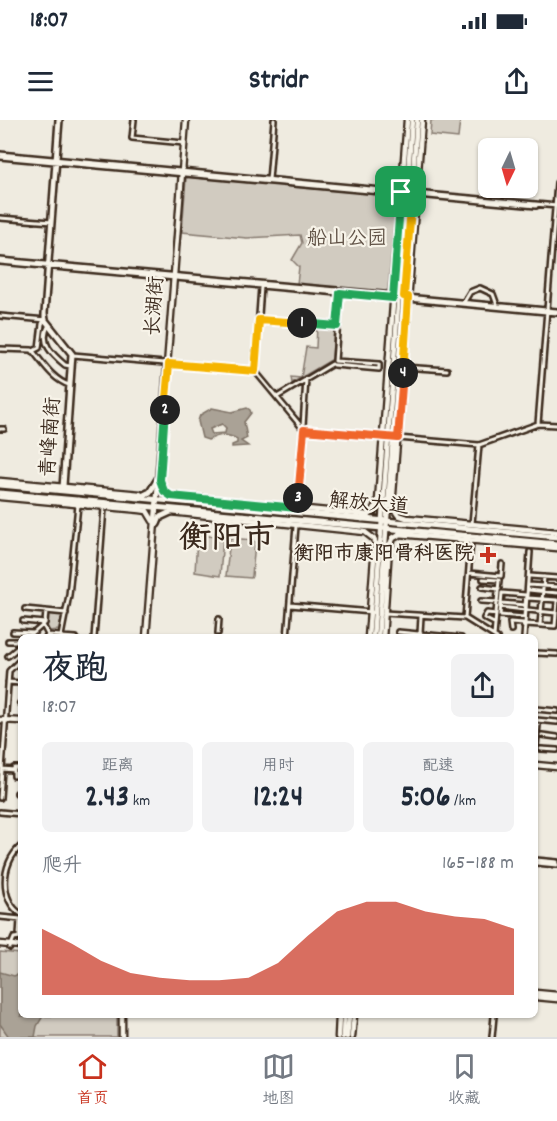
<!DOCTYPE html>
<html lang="zh">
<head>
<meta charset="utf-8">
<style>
	body { margin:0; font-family:Dekko,"LXGW WenKai TC",sans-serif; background:#f2f2f3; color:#1f2937; height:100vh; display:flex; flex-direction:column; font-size:22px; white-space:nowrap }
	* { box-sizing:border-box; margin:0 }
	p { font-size:20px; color:#747a83 }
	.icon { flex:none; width:33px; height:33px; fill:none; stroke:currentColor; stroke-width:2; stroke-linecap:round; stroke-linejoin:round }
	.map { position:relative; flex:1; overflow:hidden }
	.side { position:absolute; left:18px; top:514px; width:520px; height:384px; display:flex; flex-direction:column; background:#fff; border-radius:9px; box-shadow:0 2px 4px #0004 }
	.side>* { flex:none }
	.needle { width:39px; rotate:185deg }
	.controls { position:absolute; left:478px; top:18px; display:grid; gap:12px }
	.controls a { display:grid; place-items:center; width:60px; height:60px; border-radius:9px; background:#fff; box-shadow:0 2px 4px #0004; font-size:30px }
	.pin { position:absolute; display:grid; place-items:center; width:51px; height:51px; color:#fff; margin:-26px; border-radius:12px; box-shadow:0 3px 9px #0006 }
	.km { position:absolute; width:30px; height:30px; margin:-15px; border-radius:50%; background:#222; color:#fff; font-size:16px; line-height:30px; text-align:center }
	.round { display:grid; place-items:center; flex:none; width:63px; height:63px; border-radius:9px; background:#f2f2f3 }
	.headline { display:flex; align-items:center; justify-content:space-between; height:102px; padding:0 24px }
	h1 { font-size:33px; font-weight:800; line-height:45px }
	.metrics { display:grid; grid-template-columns:repeat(3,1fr); gap:9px; height:102px; padding:6px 24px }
	.metrics div { display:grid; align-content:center; border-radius:9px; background:#f2f2f3; text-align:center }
	.metrics b { font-size:30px; font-weight:800 }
	.metrics small { font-size:16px; font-weight:400 }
	.metrics p { font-size:16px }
	.chart { height:168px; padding:12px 24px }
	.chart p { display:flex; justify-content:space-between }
	.chart svg { width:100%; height:108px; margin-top:6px; fill:#c8321e; opacity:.7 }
	.status { display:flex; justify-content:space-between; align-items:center; height:42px; padding:0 30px; background:#fff; direction:ltr }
	.status svg { height:16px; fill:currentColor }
	header { display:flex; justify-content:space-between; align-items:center; height:78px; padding:0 24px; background:#fff; font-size:27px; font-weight:800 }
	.dock { display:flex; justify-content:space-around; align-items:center; height:84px; border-top:2px solid #e0e1e3; background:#fff; font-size:16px; color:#747a83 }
	.dock a { display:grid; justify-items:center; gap:3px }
	.dock .on { color:#c8321e }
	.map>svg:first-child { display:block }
	.green { fill:#d1cbc0; stroke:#867a6f; stroke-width:1.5 }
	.water { fill:#aaa296; stroke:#7e7266; stroke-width:1.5; fill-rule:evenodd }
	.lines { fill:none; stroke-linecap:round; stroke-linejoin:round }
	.minor-casing { stroke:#3b2a1e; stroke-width:8 }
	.major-casing { stroke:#3b2a1e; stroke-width:9 }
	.highway-casing { stroke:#3b2a1e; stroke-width:10 }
	.minor { stroke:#f7f3e8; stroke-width:3 }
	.major { stroke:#f7f3e8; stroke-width:4.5 }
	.highway { stroke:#f7f3e8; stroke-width:5 }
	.split-1-casing { stroke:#fff; stroke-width:12 }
	.split-2-casing { stroke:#fff; stroke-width:12 }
	.split-3-casing { stroke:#fff; stroke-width:12 }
	.split-4-casing { stroke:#fff; stroke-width:12 }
	.split-5-casing { stroke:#fff; stroke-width:12 }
	.split-1 { stroke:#22a559; stroke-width:8 }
	.split-2 { stroke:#f5b400; stroke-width:8 }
	.split-3 { stroke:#22a559; stroke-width:8 }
	.split-4 { stroke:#f0652b; stroke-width:8 }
	.split-5 { stroke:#f5b400; stroke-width:8 }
	.poi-dot { fill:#c8321e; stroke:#f7f3e8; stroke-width:2 }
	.labels { text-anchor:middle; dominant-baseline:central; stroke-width:4.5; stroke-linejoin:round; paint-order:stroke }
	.park-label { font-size:20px; fill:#605246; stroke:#f7f3e8 }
	.street-label { font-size:20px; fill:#3b2a1e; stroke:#f7f3e8 }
	.poi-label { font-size:20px; font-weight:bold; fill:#3b2a1e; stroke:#f7f3e8; text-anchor:end }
	.town-label { font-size:32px; font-weight:bold; fill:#3b2a1e; stroke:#f7f3e8 }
</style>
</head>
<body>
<div class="status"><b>18:07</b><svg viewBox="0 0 49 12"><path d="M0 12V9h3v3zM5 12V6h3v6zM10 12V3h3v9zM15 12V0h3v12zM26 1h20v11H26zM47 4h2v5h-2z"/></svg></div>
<header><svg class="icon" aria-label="menu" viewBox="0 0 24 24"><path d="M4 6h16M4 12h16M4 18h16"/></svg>Stridr<svg class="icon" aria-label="share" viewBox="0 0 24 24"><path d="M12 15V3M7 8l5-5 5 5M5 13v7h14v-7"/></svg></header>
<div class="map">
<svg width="557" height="917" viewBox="0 0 557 917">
	<rect width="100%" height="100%" fill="#efebe0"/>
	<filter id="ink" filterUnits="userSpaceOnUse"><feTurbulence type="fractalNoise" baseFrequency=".0167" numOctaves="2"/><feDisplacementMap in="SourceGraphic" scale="12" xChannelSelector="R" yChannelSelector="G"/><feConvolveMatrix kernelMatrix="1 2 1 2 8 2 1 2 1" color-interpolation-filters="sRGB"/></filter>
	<g filter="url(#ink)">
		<!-- green -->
		<path class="green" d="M431,0H460L458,18L430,15Z
			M188,57L394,76L396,77L388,169L385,172L297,164L299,147L292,140L302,123L300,115L247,118L182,112L186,59Z
			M317,206L334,207L332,238L331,240L292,263L291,257L301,258L306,227L316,228Z
			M201,415L223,418L220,456L195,452L197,417Z
			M230,418L252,420L255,422L252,456L251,458L226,456Z
			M49,493L62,495L59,510L47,511L44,506Z
			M0,832L21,834V896H117V917H0Z"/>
		<!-- water -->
		<path class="water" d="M212,288L232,292L247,288L250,290L251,293L244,302L247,318L241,321L248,326L232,327V325L237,323V319C225,313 219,315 208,320L202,318L198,301L200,295ZM222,304L226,308L225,313L212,314L210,309Z
			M0,852L14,856L21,853V896H43L37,906L35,917H9L0,904Z"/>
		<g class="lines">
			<defs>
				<path id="minor" d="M58,0L44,194V200L71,234L62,368
					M60,0L45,193L46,200L73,234L64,366
					M134,0L132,18L184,23
					M0,34L403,72
					M0,37L402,74
					M269,60L274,0
					M415,73L557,86
					M417,75L536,86
					M0,98L52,102
					M0,140L394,175
					M0,142L393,178
					M406,177L557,191
					M408,179L557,193
					M464,182L470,172L480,168L493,174L497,185
					M0,196L46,200
					M259,200L337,205
					M49,205C38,222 53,235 65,245L70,246
					M0,229L32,230C43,243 53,260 69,265
					M33,231L39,228L42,204L44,200
					M73,235L255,251L304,310L382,317
					M334,245L379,249V244L335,241L340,173
					M403,247L447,250
					M255,251L261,167
					M277,277L332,244
					M538,304L557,63
					M303,306L306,259
					M0,309H4
					M398,318L479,325L538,304L557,305
					M297,388L304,310
					M472,404L479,325
					M469,453L501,456L502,444
					M530,456L557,458
					M483,459L499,460L494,516
					M529,465L557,467
					M482,467L499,469
					M529,470L557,473
					M502,473L526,475L524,497L500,495Z
					M528,478L557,480
					M481,481L498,482
					M501,483L525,485
					M290,485L372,492
					M500,487L525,490
					M25,489L66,493
					M528,490L556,493
					M384,493L465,498L497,518
					M465,498L471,421
					M23,501L45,503
					M494,503L484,498L487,493L496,494
					M526,504L555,506L557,481
					M43,505L48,515
					M540,505L544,457
					M511,510L510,502L523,503L524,507
					M13,512L33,513
					M398,512L461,518
					M218,513L219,499
					M420,514L421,496
					M61,517L76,518
					M28,518L45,503L46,491
					M46,518L48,515L61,516L69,475L78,385
					M94,518L104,388
					M287,518L296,406
					M524,518L530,432
					M8,521H18L21,524
					M536,533L557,534
					M8,536L20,526
					M8,562L21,563
					M20,583L21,584
					M536,589L557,591
					M536,600L557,602
					M536,604L538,605L536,627
					M542,615L557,617
					M541,629L557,630
					M2,649L14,650
					M14,656V648H21
					M17,673H21
					M0,678L9,551L21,539
					M0,692L21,694
					M21,726C0,744 0,781 21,794
					M536,740L557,742
					M536,743L557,745
					M0,797L21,799
					M19,816L20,799
					M10,828L14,818L21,817
					M492,917L494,896"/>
				<path id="major" d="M160,360L164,371L171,376L369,395
					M0,361L140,374L144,377
					M0,377L140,390L147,391L153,401
					M378,381L407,0
					M392,386L398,395L407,398L557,412
					M392,387L422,0
					M171,392L365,412L374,419L379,431
					M399,414L557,428
					M146,518L186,0
					M368,518L375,425
					M373,518L412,0
					M378,518L417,0
					M383,518L389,427
					M0,600L21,601
					M536,645L557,647
					M0,824L21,826
					M536,873L557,875
					M536,877L557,879
					M122,917V896
					M338,917L339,896
					M343,917L344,896
					M347,917L349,896
					M352,917L354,896"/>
				<path id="highway" d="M0,365L557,417
					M0,373L557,424
					M138,378L150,372L158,359
					M78,385V380L88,385
					M362,399L373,392L378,381
					M157,404L160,397L175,390
					M389,427L393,418L407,410"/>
			</defs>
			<!-- minor casing -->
			<use href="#minor" class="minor-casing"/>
			<!-- major casing -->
			<use href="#major" class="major-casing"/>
			<!-- highway casing -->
			<use href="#highway" class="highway-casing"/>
			<!-- minor -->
			<use href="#minor" class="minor"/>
			<!-- major -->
			<use href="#major" class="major"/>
			<!-- highway -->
			<use href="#highway" class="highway"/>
		</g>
	</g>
	<g class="lines" filter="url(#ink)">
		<defs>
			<path id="split-1" d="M302,203L337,206L340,173L393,178L401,72"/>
			<path id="split-2" d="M165,290L169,244L255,251L259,200L302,203"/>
			<path id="split-3" d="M165,290L160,360L164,371L171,376L297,388L298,378"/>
			<path id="split-4" d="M298,378L304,310L398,318L403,253"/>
			<path id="split-5" d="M401,72L412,75L404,176L408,177L403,253"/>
		</defs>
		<!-- split-1 casing -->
		<use href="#split-1" class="split-1-casing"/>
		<!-- split-2 casing -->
		<use href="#split-2" class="split-2-casing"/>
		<!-- split-3 casing -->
		<use href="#split-3" class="split-3-casing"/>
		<!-- split-4 casing -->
		<use href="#split-4" class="split-4-casing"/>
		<!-- split-5 casing -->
		<use href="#split-5" class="split-5-casing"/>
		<!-- split-1 -->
		<use href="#split-1" class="split-1"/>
		<!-- split-2 -->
		<use href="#split-2" class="split-2"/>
		<!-- split-3 -->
		<use href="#split-3" class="split-3"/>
		<!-- split-4 -->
		<use href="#split-4" class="split-4"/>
		<!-- split-5 -->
		<use href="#split-5" class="split-5"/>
	</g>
	<!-- markers -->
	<path class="poi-dot" d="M485 426h6v6h6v6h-6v6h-6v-6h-6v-6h6z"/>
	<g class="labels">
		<!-- park labels -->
		<g class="park-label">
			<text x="347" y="120">船山公园</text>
		</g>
		<!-- street labels -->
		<g class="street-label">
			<text transform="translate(156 186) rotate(-86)">长湖街</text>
			<text transform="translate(52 317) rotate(-86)">青峰南街</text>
			<text transform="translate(369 385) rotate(5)">解放大道</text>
		</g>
		<!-- poi labels -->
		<g class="poi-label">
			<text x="474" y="435">衡阳市康阳骨科医院</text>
		</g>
		<!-- town labels -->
		<g class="town-label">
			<text x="227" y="421">衡阳市</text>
		</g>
	</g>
</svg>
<div class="controls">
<a><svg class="needle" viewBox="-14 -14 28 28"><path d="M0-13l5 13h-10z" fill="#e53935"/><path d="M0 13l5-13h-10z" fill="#747a83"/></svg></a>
</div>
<div class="pin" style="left:401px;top:72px;background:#1e9e55"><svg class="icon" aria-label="arrive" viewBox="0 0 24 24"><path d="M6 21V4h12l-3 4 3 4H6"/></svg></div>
<b class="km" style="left:302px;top:203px">1</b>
<b class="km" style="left:165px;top:290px">2</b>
<b class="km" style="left:298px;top:378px">3</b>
<b class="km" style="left:403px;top:253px">4</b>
<section class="side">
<div class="headline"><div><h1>夜跑</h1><p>18:07</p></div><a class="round"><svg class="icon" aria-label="share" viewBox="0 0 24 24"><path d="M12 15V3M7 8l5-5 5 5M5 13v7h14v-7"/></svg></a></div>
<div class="metrics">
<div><p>距离</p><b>2.43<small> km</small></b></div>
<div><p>用时</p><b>12:24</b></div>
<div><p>配速</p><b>5:06<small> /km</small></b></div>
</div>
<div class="chart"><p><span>爬升</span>165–188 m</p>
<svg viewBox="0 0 160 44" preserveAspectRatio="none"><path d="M0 44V17L10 23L20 30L30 35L40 37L50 38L60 38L70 37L80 31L90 20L100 10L110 6L120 6L130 10L140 12L150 13L160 17V44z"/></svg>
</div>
</section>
</div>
<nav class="dock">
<a class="on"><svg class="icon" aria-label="home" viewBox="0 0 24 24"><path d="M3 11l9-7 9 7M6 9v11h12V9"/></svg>首页</a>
<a><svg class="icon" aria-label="map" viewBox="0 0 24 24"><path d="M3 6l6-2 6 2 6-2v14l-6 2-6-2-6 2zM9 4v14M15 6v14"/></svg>地图</a>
<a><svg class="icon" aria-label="saved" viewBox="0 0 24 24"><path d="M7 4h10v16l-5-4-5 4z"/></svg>收藏</a>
</nav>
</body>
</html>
